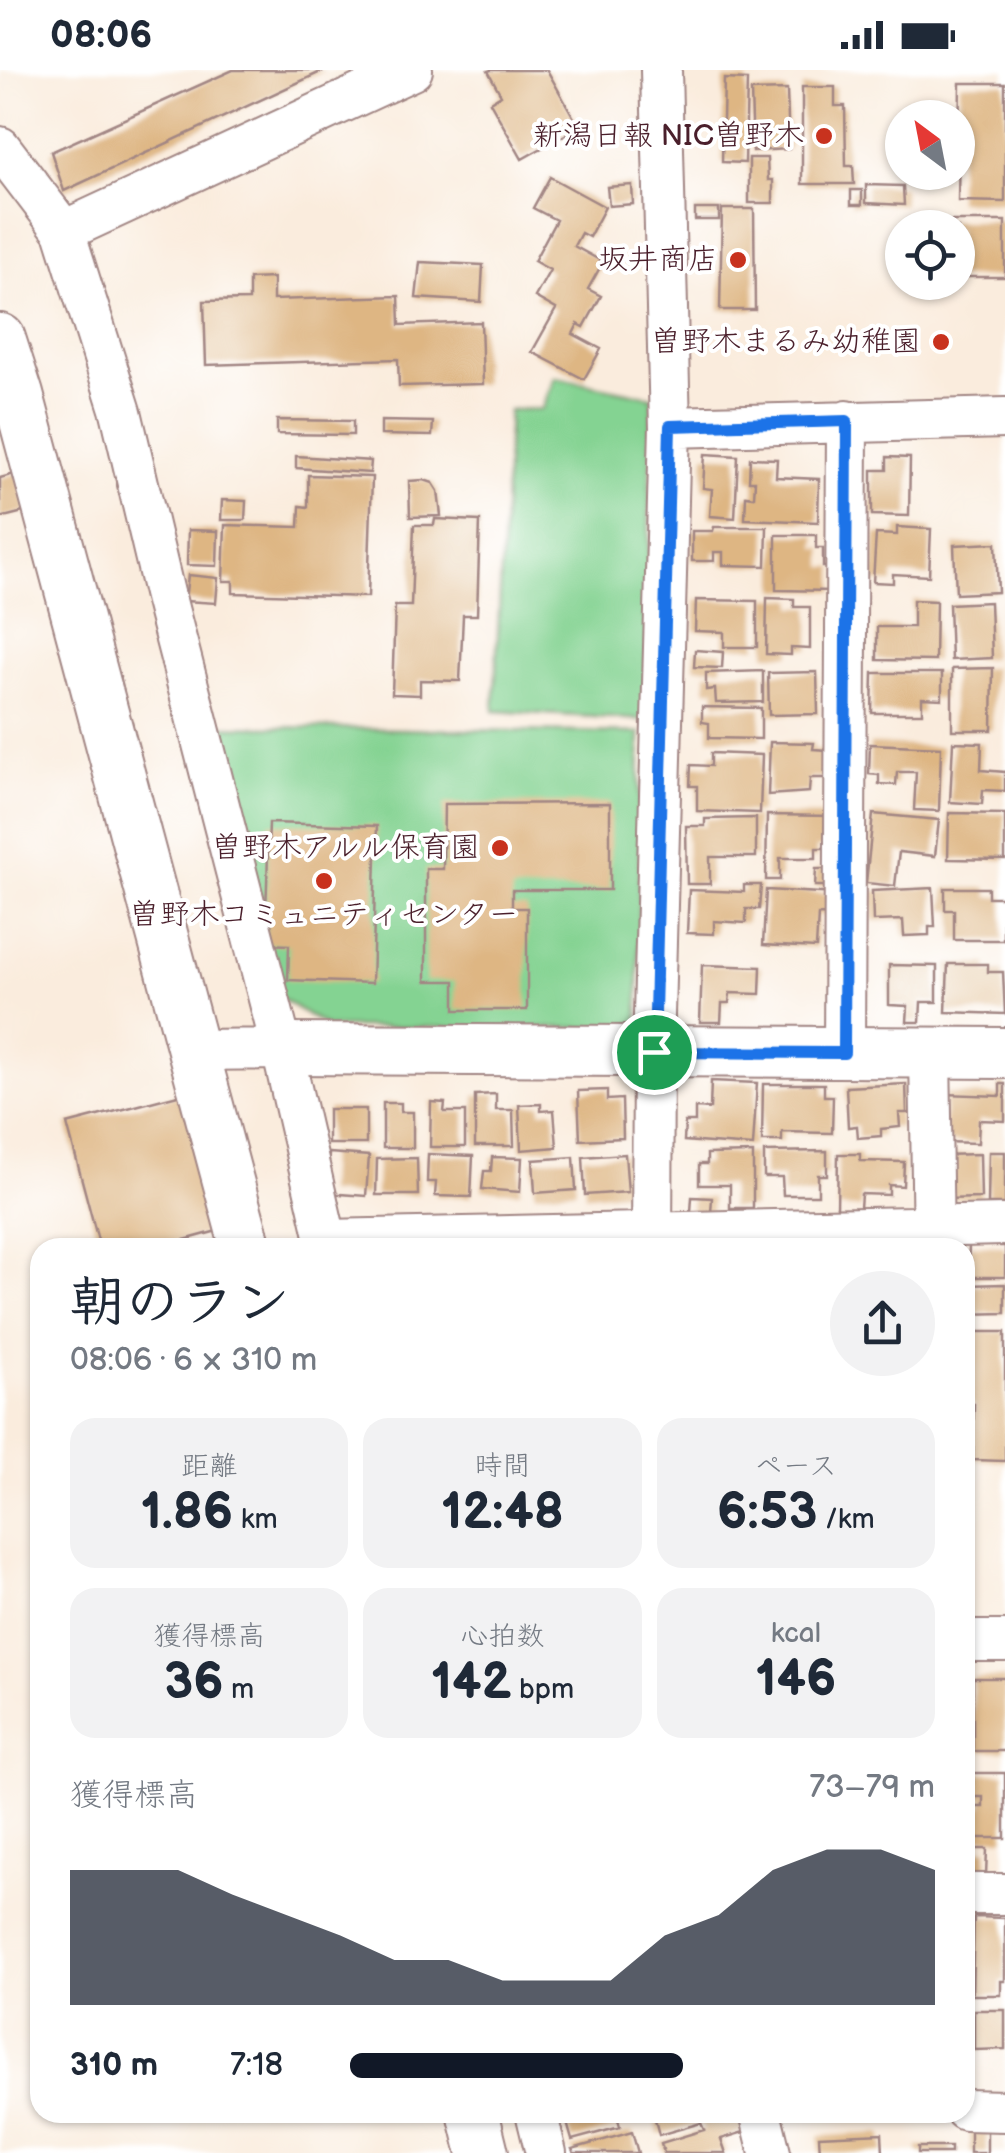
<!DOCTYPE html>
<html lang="ja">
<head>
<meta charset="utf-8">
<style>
	body { margin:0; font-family:"Balsamiq Sans","Klee One",sans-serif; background:#f2f2f3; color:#1f2937; height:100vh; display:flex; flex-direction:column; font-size:38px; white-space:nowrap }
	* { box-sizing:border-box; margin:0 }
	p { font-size:32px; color:#747a83 }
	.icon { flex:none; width:55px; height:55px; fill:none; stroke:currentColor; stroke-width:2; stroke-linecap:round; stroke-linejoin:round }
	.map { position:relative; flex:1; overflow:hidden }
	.details { position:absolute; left:30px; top:1168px; width:945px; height:885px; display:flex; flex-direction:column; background:#fff; border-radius:30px; box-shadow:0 2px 8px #0004 }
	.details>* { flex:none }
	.needle { width:65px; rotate:328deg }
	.tools { position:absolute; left:885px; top:30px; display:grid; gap:20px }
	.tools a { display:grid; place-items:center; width:90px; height:90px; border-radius:50%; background:#fff; box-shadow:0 2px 8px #0004; font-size:50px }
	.pin { position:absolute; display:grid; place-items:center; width:85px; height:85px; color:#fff; margin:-42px; border:5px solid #fff; border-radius:50%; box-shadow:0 2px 10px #0007 }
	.round { display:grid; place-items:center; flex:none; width:105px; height:105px; border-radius:52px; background:#f2f2f3 }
	.summary { display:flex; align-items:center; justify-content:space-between; height:170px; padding:0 40px }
	h1 { font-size:55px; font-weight:800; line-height:75px }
	.metrics { display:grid; grid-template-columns:repeat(3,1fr); gap:15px; height:170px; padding:10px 40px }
	.metrics div { display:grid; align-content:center; border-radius:25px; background:#f2f2f3; text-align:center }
	.metrics b { font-size:50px; font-weight:800 }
	.metrics small { font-size:28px; font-weight:400 }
	.metrics p { font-size:28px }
	.chart { height:280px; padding:20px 40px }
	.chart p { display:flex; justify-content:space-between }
	.chart svg { width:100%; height:180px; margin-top:10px; fill:#111827; opacity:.7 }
	ul { padding:0 40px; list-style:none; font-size:32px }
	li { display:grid; grid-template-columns:160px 120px 1fr; align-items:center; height:75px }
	li i { height:25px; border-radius:12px; background:#111827 }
	.status { display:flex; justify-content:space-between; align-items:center; height:70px; padding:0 50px; background:#fff; direction:ltr }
	.status svg { height:28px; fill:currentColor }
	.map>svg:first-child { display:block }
	.green { fill:#84d392; stroke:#67795e; stroke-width:2.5 }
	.building { fill:#deb683 }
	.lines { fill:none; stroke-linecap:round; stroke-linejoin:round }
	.minor-casing { stroke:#a28684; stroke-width:44 }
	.tertiary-casing { stroke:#a28684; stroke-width:54 }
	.minor { stroke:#fff; stroke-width:40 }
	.tertiary { stroke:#fff; stroke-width:50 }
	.route-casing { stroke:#fff; stroke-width:20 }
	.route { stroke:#1a73e8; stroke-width:12 }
	.poi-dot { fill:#c8321e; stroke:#fff; stroke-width:4 }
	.labels { text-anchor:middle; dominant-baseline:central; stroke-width:8; stroke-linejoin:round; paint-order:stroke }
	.poi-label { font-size:30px; fill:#4a1f2b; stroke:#fff; text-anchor:end }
</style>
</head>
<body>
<div class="status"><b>08:06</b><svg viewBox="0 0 49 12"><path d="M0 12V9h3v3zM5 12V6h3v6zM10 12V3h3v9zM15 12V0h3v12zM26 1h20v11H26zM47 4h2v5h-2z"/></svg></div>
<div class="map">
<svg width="1005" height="2083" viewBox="0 0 1005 2083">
	<rect width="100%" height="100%" fill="#fff"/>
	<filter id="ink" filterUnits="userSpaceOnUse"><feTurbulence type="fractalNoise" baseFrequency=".01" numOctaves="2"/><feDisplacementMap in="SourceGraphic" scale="20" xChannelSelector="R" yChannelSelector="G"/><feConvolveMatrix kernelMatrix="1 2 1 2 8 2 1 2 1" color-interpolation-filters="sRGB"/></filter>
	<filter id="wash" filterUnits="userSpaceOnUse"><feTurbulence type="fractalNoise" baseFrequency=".0048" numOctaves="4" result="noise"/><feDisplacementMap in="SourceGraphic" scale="40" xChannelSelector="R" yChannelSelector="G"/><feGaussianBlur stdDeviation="2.25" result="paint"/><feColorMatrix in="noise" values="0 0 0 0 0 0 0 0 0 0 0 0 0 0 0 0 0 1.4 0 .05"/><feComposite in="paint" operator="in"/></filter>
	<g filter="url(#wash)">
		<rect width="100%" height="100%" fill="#faecdd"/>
		<!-- green -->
		<path class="green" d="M555,307L652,327L645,650L494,641L509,340L542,339Z
			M206,656L640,663L638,958L327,957L274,924Z"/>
		<g id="blocks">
			<!-- building -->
			<path class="building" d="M233,0H325L64,121L51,82Z
				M491,0H547L579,57L522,89L490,32L501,25L488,1Z
				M724,9L747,10L745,93L722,92Z
				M960,13H1005V132L958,131Z
				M802,17H835V36H845L846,96H853L854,114H802Z
				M787,20L789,79L753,81L751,21Z
				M749,88H767L768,110H773V133H749Z
				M550,107L605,137L589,167L581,163L574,176L603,192L588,219L601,226L584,257L578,254L573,264L601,279L584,309L532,282L556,239L535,227L550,200L534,191L556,150L533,138Z
				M632,115L633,134L609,136L607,117Z
				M866,115L903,116L904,135L866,133Z
				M851,120H862V135H851Z
				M695,139H719V150H695Z
				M722,139H754L755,240H720Z
				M940,151H1005V207H958V158H940Z
				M420,192L483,195L481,232L416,228Z
				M273,208V230L399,226L400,255L481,252L483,314L399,316L398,289L206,295L204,231L249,230V209Z
				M277,350L353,351V365L277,364Z
				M381,351L433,352L432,366L381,365Z
				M705,384L738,386L735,448L710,446L712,419L703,418Z
				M296,386L371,391L370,403L296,398Z
				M887,387L910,388L909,446L872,445V400H887Z
				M750,388L777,389L776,407L819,409L818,452L745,449L746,426L754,427L755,411H749Z
				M18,403L27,441L0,448V408Z
				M308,405L372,407L368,527L233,523V511H223L225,455L299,457L300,436L308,437Z
				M424,410L433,413L438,421L441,446L410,447L409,411Z
				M222,430L246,431L245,450H221Z
				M435,449L480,451L477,545H463L460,611L420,610V625L392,624L395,536H411L414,455H434Z
				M714,457H767L766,496L723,495V482H714V491H692V461H713Z
				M897,457L931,459L929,506L893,504V513L873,512L876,464L897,465Z
				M188,460L218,461L217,496L187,495Z
				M776,465H816V478H823V497H834V521L776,520Z
				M996,473L998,522L956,524L954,475Z
				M188,505L218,508L216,533L185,531Z
				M767,528L794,529V537H810V579L791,578V585L766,584Z
				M696,530L757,531V577H724V562L695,561Z
				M913,530L936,531L935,591L877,590V557H913Z
				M990,532L992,588L951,590L949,534Z
				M695,580L723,582L722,598L694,597Z
				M993,598L992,660H952V599Z
				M763,601V632L716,633L715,619L706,620V603Z
				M817,602L818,644L769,645L768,603Z
				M873,603H942V629L922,628V643H872Z
				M702,637L761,638V669L709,668V653L702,652Z
				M770,672L814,673L813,679L827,680L826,708H810L809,722L768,725Z
				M953,672L982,673L981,700L1005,702V721L983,720L982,734L950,732Z
				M870,674L941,677L939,741L914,740L916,702H897L896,715L879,714V705L869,704Z
				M711,683L762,685L760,743L697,741V716H690L691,695L711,696Z
				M610,733V820H512V838H527V940H455V911H426V799H443L444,734Z
				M949,743L1005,744V790L948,789Z
				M873,744L939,750L935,786L899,782L895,816L866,813Z
				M767,745L833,746L832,778H816V788H780V810H766Z
				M756,748V787H710V814H687L686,756H705V749Z
				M269,753L377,756L372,913L288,910L289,875L265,874Z
				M816,799H838L839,816H815Z
				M744,815H761L759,839H746V853L714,851V864L687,863L689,820L744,822Z
				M933,818L935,857H929V865L904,866L903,850L873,851L872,821Z
				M945,818H988V827H1003V870H954V840H945Z
				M766,820L838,824L836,846L818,845L816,878L763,875Z
				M948,894H988V902H1003L1005,944L946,942Z
				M702,895L761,897L760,924L730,923L729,933H722L721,952H700Z
				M889,895L937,896V932H921L920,952H907L908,936L889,935Z
				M711,1011L757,1013L753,1076L684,1071L685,1052H695V1038L710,1039Z
				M763,1014H824V1026H833L832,1063L782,1062V1071H762Z
				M906,1014L907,1043H899L900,1057L881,1059V1066L858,1068L857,1056L848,1057L846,1017Z
				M1000,1014H1005V1051L979,1050L978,1073L944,1072L945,1024L1000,1026Z
				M607,1020V1030L622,1029L623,1068L580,1070L578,1021Z
				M193,1021L228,1158L155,1178H100L67,1054Z
				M496,1024V1040H513L514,1076H475V1025Z
				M431,1032L445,1033L444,1042H465V1077H430Z
				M383,1033H401V1042H413V1078H383Z
				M541,1034V1041L554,1040L557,1077L521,1080L519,1035Z
				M328,1039H366V1074H328Z
				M827,1081V1105H818V1125H783L782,1107H764V1082Z
				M989,1082H1005V1134H988Z
				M329,1083L369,1086L366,1126L327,1123Z
				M753,1083V1138H730V1115H699V1094H707V1084Z
				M428,1084L473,1086L471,1127L435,1126L436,1112H427Z
				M625,1084L628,1122L585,1125L583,1087Z
				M838,1084H860V1091L904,1092L903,1116L889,1115V1125L861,1124L860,1138H837Z
				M980,1084L981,1128L943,1129L942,1085Z
				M492,1087L522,1088L520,1122L482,1119L484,1101H491Z
				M574,1087L576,1120L535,1123L533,1090Z
				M417,1088L418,1125H376L377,1089Z
				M692,1127L712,1128L711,1143L691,1142Z
				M969,1175L1005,1176V1207H968Z
				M1005,1214V1243L965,1244V1215Z
				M974,1262H1005V1391L973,1390L974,1334H965V1272H974Z
				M973,1608H1005V1681H973Z
				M973,1703H1005V1768H973V1737H983V1727H973Z
				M973,1779H987L986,1806L972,1805Z
				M974,1847L1005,1848V1911H1001V1925H972Z
				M974,1940H1005V1979L974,1980Z
				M564,2042H588L590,2052L617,2045L620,2057L572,2070Z
				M653,2042H739L744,2062L721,2069L726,2083H664L661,2073L704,2060L701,2053L659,2065Z
				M970,2060H987V2083H970Z
				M632,2062L638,2083H574L572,2079Z
				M882,2063L883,2083H820L819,2066Z
				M918,2077H951V2083H918Z"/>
		</g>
	</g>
	<g filter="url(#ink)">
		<use href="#blocks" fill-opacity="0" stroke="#a28684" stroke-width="2.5"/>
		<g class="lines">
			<defs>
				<path id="minor" d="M0,77L64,161L121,342L164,523L282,979L328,1178
					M64,161L412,0
					M670,357L1005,348
					M191,980L282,979
					M930,981L933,1178
					M844,983L847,351
					M326,1170L1005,1155
					M652,1178L653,982L670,357L661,0
					M965,1571H1005
					M965,1824H1005
					M965,2040L1005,2041
					M536,2042L546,2083
					M760,2042L770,2083"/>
				<path id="tertiary" d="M0,269L18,325L246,1178
					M282,979L1005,983
					M473,2042L483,2083"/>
			</defs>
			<!-- minor casing -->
			<use href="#minor" class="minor-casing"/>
			<!-- tertiary casing -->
			<use href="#tertiary" class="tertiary-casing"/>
			<!-- minor -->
			<use href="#minor" class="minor"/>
			<!-- tertiary -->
			<use href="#tertiary" class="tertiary"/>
		</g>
	</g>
	<g class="lines" filter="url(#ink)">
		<defs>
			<path id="route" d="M847,351L844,983L654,982L670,356Z"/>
		</defs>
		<!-- route casing -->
		<use href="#route" class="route-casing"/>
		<!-- route -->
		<use href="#route" class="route"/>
	</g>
	<!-- markers -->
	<g class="poi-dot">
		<circle cx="824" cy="66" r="10"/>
		<circle cx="738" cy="190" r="10"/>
		<circle cx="941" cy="272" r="10"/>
		<circle cx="500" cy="778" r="10"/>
		<circle cx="324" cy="811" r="10"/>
	</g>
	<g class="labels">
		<!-- poi labels -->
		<g class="poi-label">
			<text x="804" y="66">新潟日報 NIC曽野木</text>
			<text x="718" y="190">坂井商店</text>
			<text x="921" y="272">曽野木まるみ幼稚園</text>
			<text x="480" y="778">曽野木アルル保育園</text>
			<text x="324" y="845" text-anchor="middle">曽野木コミュニティセンター</text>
		</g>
	</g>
</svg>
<div class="tools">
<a><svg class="needle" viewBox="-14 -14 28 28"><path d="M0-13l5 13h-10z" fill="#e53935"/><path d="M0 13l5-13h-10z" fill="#747a83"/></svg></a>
<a><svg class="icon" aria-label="locate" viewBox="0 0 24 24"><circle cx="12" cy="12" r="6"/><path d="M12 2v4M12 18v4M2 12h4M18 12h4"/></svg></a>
</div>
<div class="pin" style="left:654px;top:982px;background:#1e9e55"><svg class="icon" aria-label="arrive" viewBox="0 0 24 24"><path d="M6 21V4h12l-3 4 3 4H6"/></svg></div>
<section class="details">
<div class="summary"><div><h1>朝のラン</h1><p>08:06 · 6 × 310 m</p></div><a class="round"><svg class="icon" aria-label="share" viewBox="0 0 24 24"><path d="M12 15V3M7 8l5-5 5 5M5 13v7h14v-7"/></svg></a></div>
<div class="metrics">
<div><p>距離</p><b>1.86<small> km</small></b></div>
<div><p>時間</p><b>12:48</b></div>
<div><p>ペース</p><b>6:53<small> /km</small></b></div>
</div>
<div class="metrics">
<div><p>獲得標高</p><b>36<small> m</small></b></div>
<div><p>心拍数</p><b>142<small> bpm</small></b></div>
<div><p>kcal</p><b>146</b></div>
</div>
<div class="chart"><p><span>獲得標高</span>73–79 m</p>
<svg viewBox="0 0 160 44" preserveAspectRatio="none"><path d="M0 44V11L10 11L20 11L30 17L40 22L50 27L60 33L70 33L80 38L90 38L100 38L110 27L120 22L130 11L140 6L150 6L160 11V44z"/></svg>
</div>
<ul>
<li><b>310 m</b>7:18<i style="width:57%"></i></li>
</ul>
</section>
</div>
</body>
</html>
